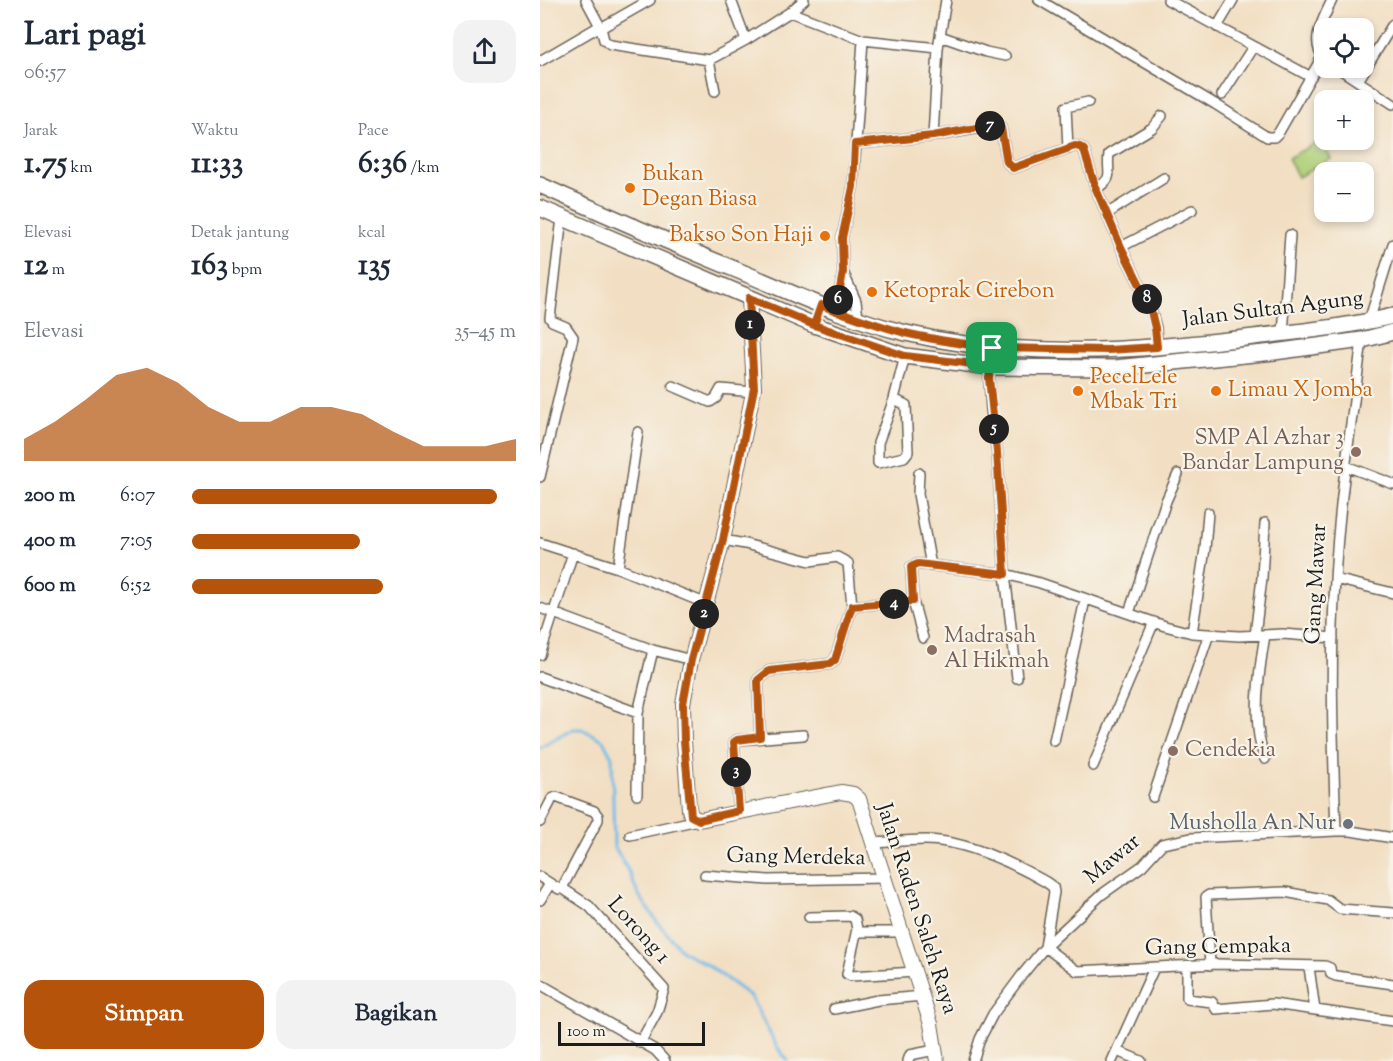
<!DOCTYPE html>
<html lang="id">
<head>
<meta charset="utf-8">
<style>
	body { margin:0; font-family:"Sorts Mill Goudy",serif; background:#f2f2f3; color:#1f2937; height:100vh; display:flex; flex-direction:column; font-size:22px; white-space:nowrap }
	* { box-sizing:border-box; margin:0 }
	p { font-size:20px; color:#747a83 }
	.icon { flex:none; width:33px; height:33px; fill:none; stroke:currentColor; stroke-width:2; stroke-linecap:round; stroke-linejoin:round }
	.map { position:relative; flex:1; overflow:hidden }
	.panel { display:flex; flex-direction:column; background:#fff; width:540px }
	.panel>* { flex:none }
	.tools { position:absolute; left:774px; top:18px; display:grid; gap:12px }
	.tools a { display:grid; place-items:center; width:60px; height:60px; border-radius:12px; background:#fff; box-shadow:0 3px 9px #0003; font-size:30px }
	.scale { position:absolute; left:18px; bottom:15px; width:147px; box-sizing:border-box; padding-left:6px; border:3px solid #1c1c1c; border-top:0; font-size:16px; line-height:21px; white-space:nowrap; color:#1c1c1c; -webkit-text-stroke:4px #f7f3e8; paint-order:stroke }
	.pin { position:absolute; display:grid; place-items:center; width:51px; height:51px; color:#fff; margin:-26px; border-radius:12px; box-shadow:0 3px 9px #0006 }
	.km { position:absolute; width:30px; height:30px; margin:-15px; border-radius:50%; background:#222; color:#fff; font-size:16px; line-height:30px; text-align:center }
	.round { display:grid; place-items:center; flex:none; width:63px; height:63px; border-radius:18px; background:#f2f2f3 }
	.headline { display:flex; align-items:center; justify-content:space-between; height:102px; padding:0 24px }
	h1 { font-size:33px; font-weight:700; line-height:45px }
	.figures { display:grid; grid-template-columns:repeat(3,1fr); gap:9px; height:102px; padding:6px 24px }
	.figures div { display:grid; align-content:center }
	.figures b { font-size:30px; font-weight:700 }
	.figures small { font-size:16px; font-weight:400 }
	.figures p { font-size:16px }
	.chart { height:168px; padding:12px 24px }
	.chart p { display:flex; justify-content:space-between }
	.chart svg { width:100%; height:108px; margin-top:6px; fill:#b45309; opacity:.7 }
	.primary-button { display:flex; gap:12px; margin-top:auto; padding:12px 24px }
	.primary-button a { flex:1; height:69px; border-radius:18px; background:#b45309; color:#fff; font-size:24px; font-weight:700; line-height:69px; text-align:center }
	.primary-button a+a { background:#f2f2f3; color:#1f2937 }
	ul { padding:0 24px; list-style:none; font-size:20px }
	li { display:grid; grid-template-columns:96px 72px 1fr; align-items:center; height:45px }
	li i { height:15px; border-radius:8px; background:#b45309 }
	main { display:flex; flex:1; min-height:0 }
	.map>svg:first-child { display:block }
	.green { fill:#aecf77; stroke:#65764a; stroke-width:1.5 }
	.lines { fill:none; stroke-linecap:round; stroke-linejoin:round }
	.stream { stroke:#6eb9e7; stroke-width:3 }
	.street-casing { stroke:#676056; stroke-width:12 }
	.secondary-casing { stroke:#676056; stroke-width:16 }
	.primary-casing { stroke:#676056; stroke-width:18 }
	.street { stroke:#fff; stroke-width:9 }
	.secondary { stroke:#fff; stroke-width:14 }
	.primary { stroke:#fff; stroke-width:15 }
	.route-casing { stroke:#fff; stroke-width:12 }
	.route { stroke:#b45309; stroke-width:8 }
	.food-dot { fill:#e8710a; stroke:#f7f3e8; stroke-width:2 }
	.education-dot { fill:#8d6e63; stroke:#f7f3e8; stroke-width:2 }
	.worship-dot { fill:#6b7280; stroke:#f7f3e8; stroke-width:2 }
	.labels { text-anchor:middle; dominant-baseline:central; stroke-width:4.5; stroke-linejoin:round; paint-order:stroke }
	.food-label { font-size:22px; fill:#c56008; stroke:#f7f3e8; text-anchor:start }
	.street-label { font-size:22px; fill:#1c1c1c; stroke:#f7f3e8 }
	.education-label { font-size:22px; fill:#785e54; stroke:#f7f3e8; text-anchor:start }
	.worship-label { font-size:22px; fill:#5b616d; stroke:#f7f3e8; text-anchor:end }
</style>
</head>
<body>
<main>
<section class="panel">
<div class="headline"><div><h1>Lari pagi</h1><p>06:57</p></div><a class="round"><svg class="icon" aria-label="share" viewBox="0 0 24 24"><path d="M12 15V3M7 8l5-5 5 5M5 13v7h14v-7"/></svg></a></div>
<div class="figures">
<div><p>Jarak</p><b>1.75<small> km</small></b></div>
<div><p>Waktu</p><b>11:33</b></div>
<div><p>Pace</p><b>6:36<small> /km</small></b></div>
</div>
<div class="figures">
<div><p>Elevasi</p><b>12<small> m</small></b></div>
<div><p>Detak jantung</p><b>163<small> bpm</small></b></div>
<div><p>kcal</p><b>135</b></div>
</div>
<div class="chart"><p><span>Elevasi</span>35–45 m</p>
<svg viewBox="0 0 160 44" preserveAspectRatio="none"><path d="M0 44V35L10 28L20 19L30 9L40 6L50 12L60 22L70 28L80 28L90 22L100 22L110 25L120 32L130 38L140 38L150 38L160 35V44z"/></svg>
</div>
<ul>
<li><b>200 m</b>6:07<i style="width:94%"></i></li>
<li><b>400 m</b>7:05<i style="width:52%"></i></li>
<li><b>600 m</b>6:52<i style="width:59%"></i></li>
</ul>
<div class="primary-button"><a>Simpan</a><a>Bagikan</a></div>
</section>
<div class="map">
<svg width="853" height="1061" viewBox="0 0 853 1061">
	<rect width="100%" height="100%" fill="#f7f3e8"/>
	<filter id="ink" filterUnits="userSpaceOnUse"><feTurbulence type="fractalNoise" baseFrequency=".0167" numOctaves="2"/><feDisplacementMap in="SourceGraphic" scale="12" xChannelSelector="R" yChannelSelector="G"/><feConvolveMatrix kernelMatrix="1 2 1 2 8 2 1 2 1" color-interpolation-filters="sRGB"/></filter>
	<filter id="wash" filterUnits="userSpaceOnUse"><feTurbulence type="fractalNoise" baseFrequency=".008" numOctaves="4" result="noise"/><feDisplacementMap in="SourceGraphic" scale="24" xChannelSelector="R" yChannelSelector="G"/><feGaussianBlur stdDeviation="1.35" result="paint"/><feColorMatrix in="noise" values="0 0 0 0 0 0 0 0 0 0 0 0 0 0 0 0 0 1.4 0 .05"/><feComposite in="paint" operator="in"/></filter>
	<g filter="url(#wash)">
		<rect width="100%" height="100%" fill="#f2dfc3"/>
		<!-- green -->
		<path class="green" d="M781,140L791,159L758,177L748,158Z"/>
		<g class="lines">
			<!-- stream -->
			<path class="stream" d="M0,748L33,729H42L63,740L72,757L74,846L90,874L97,892L117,922L142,951L169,966L210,996L237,1047L248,1061"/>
		</g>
	</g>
	<g filter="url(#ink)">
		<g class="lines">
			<defs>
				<path id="street" d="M46,0L61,28L64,40L70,45L169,60L206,40L250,12L264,0
					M191,0L206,40
					M499,0L675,104L727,137H734L739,132L782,57
					M628,0L771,77
					M250,12L323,40L398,48
					M677,27L693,0
					M61,28L110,0
					M400,36L446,52L465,56
					M784,58C769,41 784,18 792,0
					M169,60L175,91
					M0,61L60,26
					M798,68L853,104
					M818,81L853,24
					M682,95L713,47
					M393,136L398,48L406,0
					M315,144L393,136L458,125L461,128L467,162L473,168L535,146L540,147L544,150L556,189L581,247L609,303L616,328L617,347
					M528,149L526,107L548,102
					M556,189C576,176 566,174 569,154L612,128L622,116
					M568,213L624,178
					M581,247L652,210
					M303,272L316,301L318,318
					M296,311L303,272L302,238L313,187L323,40
					M829,321L853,244
					M743,334L750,235
					M451,367L449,378L451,410L457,452L465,574L477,678
					M133,386L170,402L176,398L181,389L213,392
					M354,399L366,405L368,452L364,457L338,463V443L354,399L365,356
					M806,466L853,484
					M379,473L378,494L391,566
					M0,477L33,337L26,327L12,321L10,318L22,218
					M183,540L205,544L270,561L297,557L308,563L312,606L295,660L290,664L229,671L218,680L220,737
					M0,543L78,568L167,604
					M78,568L98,432
					M795,579L853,593
					M373,601L383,638
					M312,606L373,601L371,567L378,564L465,574L500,583L625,626L652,633L699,636L743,634L793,638
					M0,608L113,650L151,660
					M589,613L626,501L638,474
					M652,633L665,549L668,513
					M715,635L722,578L725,523
					M0,655L33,553
					M0,677L98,713
					M514,741L545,600
					M725,759C711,725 719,670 725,635
					M553,766L614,622
					M97,795L98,713L113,650
					M613,797L669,634
					M199,811L194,742L197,740L263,735
					M0,822L12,799L16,797L54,811L58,816V820L22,888
					M796,831C793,748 790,664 795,580C799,500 812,420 822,340
					M90,835L158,820
					M334,843C351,842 368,840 385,840C424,840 473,863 506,882L513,887L514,892L505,947L537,971L677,964L785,966L790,968L791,974L796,976L853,984
					M165,875L228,880L346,878
					M0,877L19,889L22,888L49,906L124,989L117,1012L100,1043
					M0,900L10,884
					M269,917L310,916L315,919L317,929L321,932H363
					M317,929L307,974L311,976L375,972
					M670,965L666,897L669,895L745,892L788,900L800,909L853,913
					M647,966V999L672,1002L676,1009L733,1004L853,1021
					M769,967L775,1010
					M0,984L115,1050L125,1061
					M294,1009L338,1000L383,996
					M577,1051L601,1061
					M368,1061L370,1055L395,1050
					M433,1061L440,1039L453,1014L482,975L505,947L561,895L602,866L622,844L652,838L796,831H811L853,838
					M572,1061L614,968"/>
				<path id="secondary" d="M209,298L214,388L183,540L151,660L143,704L144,741L149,809L151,816L159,820L301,792L313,794L319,799L391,1024L397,1061"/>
				<path id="primary" d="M0,185C68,216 136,245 204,273C257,295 310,320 366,333C480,360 599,351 714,337C761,331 807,327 853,316
					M0,208L274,325L365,356L451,367L575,368L734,352L822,340L853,332"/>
			</defs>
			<!-- street casing -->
			<use href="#street" class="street-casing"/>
			<!-- secondary casing -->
			<use href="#secondary" class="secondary-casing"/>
			<!-- primary casing -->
			<use href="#primary" class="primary-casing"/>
			<!-- street -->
			<use href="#street" class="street"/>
			<!-- secondary -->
			<use href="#secondary" class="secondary"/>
			<!-- primary -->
			<use href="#primary" class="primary"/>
		</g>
	</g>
	<g class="lines" filter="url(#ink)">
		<defs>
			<path id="route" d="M452,348C423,344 394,340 365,333C336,325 308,315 281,305L274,325L209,298L214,388L183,540L151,660L143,704L144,741L151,816L159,820L199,811L194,742L197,740L220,737L218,680L229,671L290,664L295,660L312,606L373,601L371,567L378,564L465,574L457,452L449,378L451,366L365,356L274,325L281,305L296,311L303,272L302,238L313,187L315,144L393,136L458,124L461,128L467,162L473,168L535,146L540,147L544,150L556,189L581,247L609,303L615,328L617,347L568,350L452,348"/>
		</defs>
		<!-- route casing -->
		<use href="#route" class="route-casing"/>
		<!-- route -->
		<use href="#route" class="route"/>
	</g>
	<!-- markers -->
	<g class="food-dot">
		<circle cx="90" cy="188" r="6"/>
		<circle cx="285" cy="236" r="6"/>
		<circle cx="332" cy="292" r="6"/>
		<circle cx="538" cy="391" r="6"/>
		<circle cx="676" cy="391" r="6"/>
	</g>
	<g class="education-dot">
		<circle cx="816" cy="452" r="6"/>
		<circle cx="392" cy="650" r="6"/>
		<circle cx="633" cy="751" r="6"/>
	</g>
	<circle class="worship-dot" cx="808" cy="824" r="6"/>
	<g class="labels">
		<!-- food labels -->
		<g class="food-label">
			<text x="102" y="175">Bukan<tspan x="102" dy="25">Degan Biasa</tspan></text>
			<text x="273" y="236" text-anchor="end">Bakso Son Haji</text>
			<text x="344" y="292">Ketoprak Cirebon</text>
			<text x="550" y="378">PecelLele<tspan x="550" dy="25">Mbak Tri</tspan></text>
			<text x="688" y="391">Limau X Jomba</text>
		</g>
		<!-- street labels -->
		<g class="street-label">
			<text transform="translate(733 310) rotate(-7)">Jalan Sultan Agung</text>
			<text transform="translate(777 584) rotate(-87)">Gang Mawar</text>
			<text transform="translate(256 858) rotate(1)">Gang Merdeka</text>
			<text transform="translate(573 860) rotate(-40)">Mawar</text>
			<text transform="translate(376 909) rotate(72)">Jalan Raden Saleh Raya</text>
			<text transform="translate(98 931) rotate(48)">Lorong 1</text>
			<text transform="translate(678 948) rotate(-1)">Gang Cempaka</text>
		</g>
		<!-- education labels -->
		<g class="education-label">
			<text x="804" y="439" text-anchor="end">SMP Al Azhar 3<tspan x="804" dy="25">Bandar Lampung</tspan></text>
			<text x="404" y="637">Madrasah<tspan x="404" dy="25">Al Hikmah</tspan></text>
			<text x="645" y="751">Cendekia</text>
		</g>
		<!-- worship labels -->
		<g class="worship-label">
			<text x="796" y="824">Musholla An Nur</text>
		</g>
	</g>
</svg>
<div class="tools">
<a><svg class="icon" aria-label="locate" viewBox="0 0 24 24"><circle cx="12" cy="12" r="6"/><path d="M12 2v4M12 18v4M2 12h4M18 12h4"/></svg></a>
<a>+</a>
<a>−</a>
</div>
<div class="scale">100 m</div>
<div class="pin" style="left:452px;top:348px;background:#1e9e55"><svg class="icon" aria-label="arrive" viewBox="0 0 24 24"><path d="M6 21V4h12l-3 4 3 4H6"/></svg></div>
<b class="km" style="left:210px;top:325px">1</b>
<b class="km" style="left:164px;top:614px">2</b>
<b class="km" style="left:196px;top:772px">3</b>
<b class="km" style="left:354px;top:604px">4</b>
<b class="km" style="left:454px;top:429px">5</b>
<b class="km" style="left:298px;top:300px">6</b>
<b class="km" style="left:450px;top:126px">7</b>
<b class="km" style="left:607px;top:299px">8</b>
</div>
</main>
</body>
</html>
